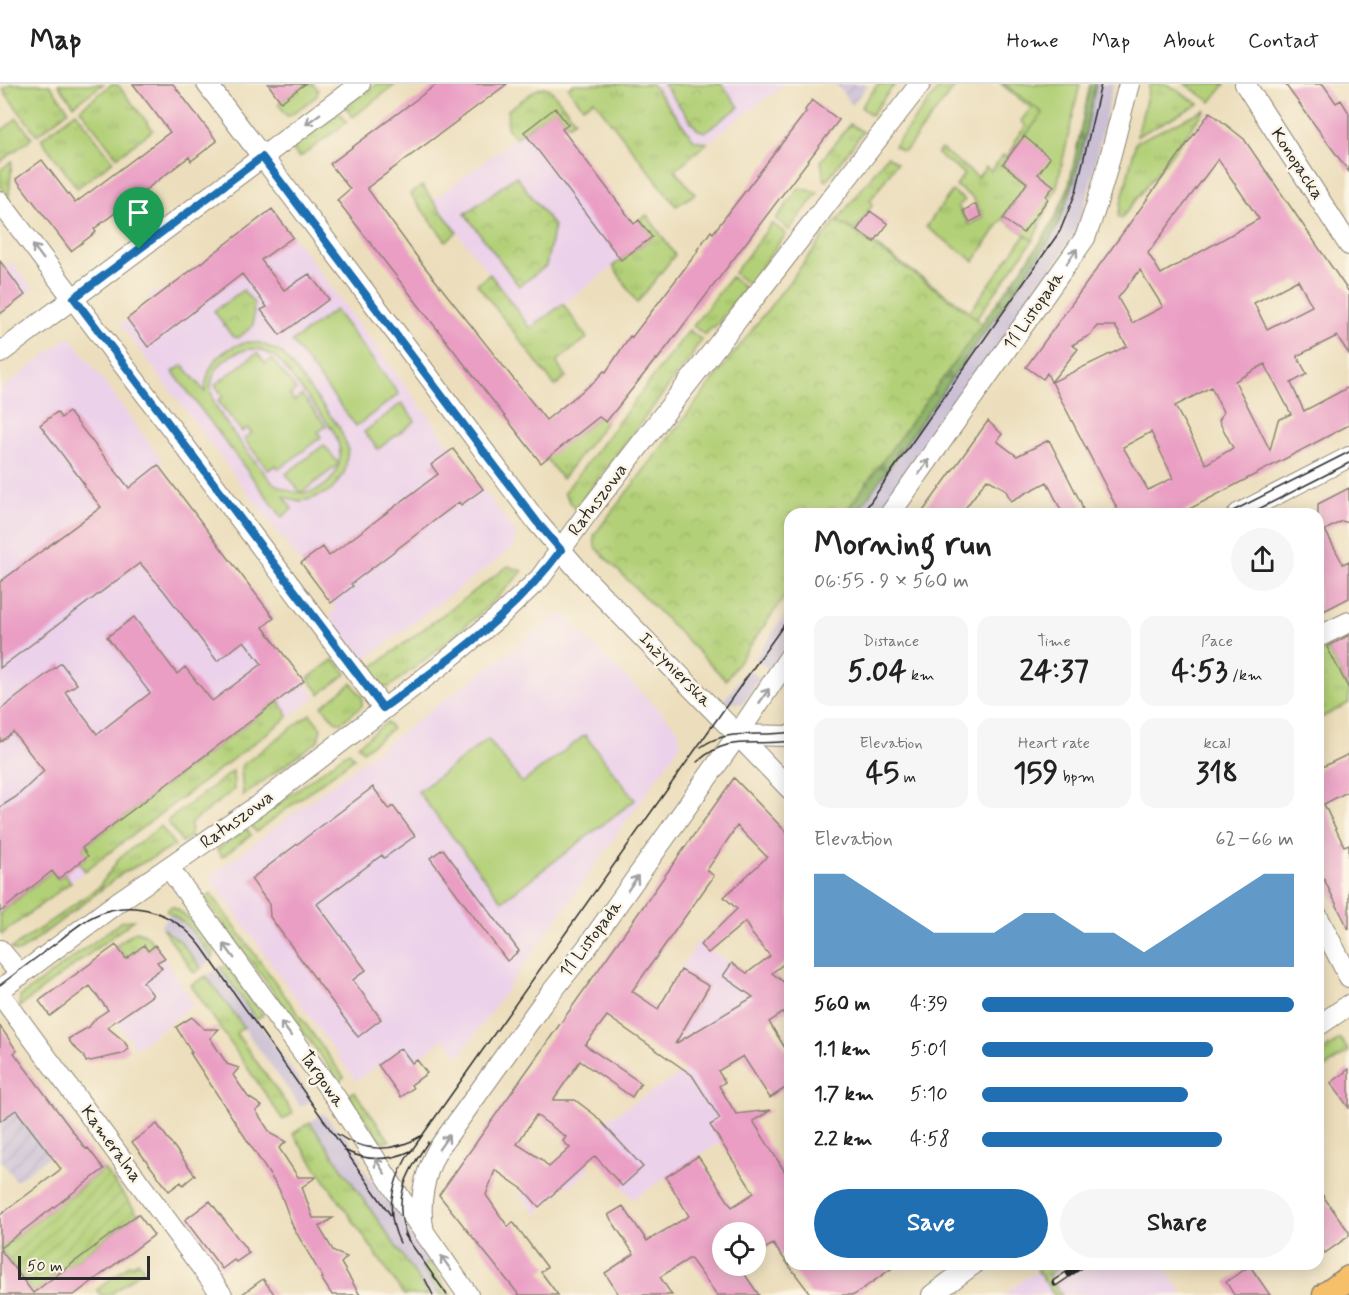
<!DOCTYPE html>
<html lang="en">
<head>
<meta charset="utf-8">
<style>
	body { margin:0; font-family:Mynerve,sans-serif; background:#f6f6f6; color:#222; height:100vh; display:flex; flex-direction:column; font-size:22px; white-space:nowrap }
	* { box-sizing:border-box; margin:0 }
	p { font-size:20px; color:#767676 }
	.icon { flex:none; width:33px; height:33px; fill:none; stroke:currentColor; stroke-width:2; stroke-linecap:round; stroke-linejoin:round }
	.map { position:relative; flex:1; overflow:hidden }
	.side { position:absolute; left:784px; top:424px; width:540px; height:762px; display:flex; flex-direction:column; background:#fff; border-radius:18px; box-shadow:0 3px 15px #0003 }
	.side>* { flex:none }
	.fabs { position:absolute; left:712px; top:1138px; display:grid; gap:12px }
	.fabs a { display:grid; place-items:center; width:54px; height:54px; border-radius:50%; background:#fff; box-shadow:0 3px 15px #0003; font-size:30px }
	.scale { position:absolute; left:18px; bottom:15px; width:132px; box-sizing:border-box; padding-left:6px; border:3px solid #2b2b2b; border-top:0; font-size:16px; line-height:21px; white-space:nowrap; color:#2b2b2b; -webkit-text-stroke:4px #fcf5e5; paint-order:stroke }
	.pin { position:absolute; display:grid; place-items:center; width:51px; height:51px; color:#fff; margin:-62px -26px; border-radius:50% 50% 50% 0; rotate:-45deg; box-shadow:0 0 6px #0007 }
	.pin .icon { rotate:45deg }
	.round { display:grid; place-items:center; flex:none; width:63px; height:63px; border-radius:32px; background:#f6f6f6 }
	.summary { display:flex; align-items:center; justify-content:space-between; height:102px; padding:0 30px }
	h1 { font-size:33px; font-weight:800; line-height:45px }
	.stats { display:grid; grid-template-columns:repeat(3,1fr); gap:9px; height:102px; padding:6px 30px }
	.stats div { display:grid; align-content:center; border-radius:15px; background:#f6f6f6; text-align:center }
	.stats b { font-size:30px; font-weight:800 }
	.stats small { font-size:16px; font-weight:400 }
	.stats p { font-size:16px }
	.chart { height:168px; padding:12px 30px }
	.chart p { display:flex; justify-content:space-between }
	.chart svg { width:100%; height:108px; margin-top:6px; fill:#1f6fb2; opacity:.7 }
	.primary-button { display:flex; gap:12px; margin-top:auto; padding:12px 30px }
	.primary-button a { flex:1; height:69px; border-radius:36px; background:#1f6fb2; color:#fff; font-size:24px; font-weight:800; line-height:69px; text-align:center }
	.primary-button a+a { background:#f6f6f6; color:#222 }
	ul { padding:0 30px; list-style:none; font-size:20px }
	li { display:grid; grid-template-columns:96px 72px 1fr; align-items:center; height:45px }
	li i { height:15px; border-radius:8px; background:#1f6fb2 }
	header { display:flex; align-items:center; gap:36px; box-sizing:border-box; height:84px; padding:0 30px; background:#fff; border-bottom:2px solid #e0e0e0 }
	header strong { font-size:28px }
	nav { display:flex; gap:33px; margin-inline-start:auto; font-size:21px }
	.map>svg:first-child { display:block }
	.built { fill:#ecd1ea }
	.industrial { fill:url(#industrial-furrows) }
	.railway { fill:#cbbfd5 }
	.grass { fill:url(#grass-tufts); stroke:#6e7e51; stroke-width:1.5 }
	.forest { fill:url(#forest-firs); stroke:#5c6e4a; stroke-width:1.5 }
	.park { fill:url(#park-crowns); stroke:#6e7e51; stroke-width:1.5 }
	.garden { fill:url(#garden-furrows); stroke:#6e7e51; stroke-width:1.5 }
	.pitch { fill:#b2d077; stroke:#6e7e51; stroke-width:1.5; fill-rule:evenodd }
	.building { fill:#ea9ec4; fill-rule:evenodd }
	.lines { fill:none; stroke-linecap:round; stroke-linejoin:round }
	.minor-casing { stroke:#8c8474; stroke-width:22 }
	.major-casing { stroke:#8c8474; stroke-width:27 }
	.minor { stroke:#fff; stroke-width:20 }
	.major { stroke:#f6c06b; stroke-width:24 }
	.tram { stroke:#2b2b2b; stroke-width:1.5 }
	.rail-casing { stroke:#2b2b2b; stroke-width:7 }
	.rail { stroke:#fcf5e5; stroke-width:4.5; stroke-dasharray:14; stroke-linecap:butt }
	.oneway { stroke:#a0a0a0 }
	.route-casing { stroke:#fff; stroke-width:12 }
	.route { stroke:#1f6fb2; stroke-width:8 }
	.labels { text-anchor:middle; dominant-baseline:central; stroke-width:5; stroke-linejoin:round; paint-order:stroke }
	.street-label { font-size:18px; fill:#2b2b2b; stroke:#fcf5e5 }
</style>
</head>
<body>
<header>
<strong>Map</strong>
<nav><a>Home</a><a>Map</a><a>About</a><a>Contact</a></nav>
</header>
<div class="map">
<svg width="1349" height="1211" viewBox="0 0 1349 1211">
	<defs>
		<pattern id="industrial-furrows" width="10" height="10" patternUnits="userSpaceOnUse" patternTransform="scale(1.5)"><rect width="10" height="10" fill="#cbbfd5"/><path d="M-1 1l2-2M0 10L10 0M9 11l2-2" fill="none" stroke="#aea4b7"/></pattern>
		<pattern id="grass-tufts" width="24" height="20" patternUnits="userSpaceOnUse" patternTransform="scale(1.5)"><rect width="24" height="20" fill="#b2d077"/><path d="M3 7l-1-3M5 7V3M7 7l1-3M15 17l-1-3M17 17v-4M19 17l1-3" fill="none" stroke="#99b367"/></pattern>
		<pattern id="forest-firs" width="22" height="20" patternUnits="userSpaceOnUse" patternTransform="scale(1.5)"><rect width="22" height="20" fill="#8db268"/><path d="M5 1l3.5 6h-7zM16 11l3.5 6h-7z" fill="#739156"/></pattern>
		<pattern id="park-crowns" width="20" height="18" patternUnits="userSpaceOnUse" patternTransform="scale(1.5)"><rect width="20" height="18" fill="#b2d077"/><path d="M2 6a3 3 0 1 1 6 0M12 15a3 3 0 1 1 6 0" fill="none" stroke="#99b367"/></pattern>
		<pattern id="garden-furrows" width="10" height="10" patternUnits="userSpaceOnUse" patternTransform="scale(1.5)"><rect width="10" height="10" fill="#b2d077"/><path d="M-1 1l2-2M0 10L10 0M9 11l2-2" fill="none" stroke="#99b367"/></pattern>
	</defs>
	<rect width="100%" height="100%" fill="#fcf5e5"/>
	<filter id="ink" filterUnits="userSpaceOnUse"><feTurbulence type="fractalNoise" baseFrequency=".0167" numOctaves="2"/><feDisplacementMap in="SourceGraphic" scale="12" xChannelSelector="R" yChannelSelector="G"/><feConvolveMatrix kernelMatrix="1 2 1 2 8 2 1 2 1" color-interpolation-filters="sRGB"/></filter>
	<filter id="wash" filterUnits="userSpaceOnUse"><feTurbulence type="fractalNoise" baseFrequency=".008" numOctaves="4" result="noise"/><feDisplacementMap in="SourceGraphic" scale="24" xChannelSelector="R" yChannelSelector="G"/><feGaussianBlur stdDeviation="1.35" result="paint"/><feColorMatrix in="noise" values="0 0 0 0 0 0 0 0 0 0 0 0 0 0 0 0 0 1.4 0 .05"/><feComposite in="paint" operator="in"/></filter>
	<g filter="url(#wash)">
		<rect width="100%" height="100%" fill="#ecdebc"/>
		<!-- built -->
		<path class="built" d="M652,0H785L707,59L694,56Z
			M555,24L568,41L563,45L634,139L639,136L652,153L531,245L433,116Z
			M272,124L516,449L514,463L364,576L329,531L336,526L331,519L120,240L151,217L148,212L158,205L161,210Z
			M12,178L33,205L0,230V186Z
			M70,252L163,378L159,382L274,534L263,543L316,613L2,850L0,848V306Z
			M563,530L678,645L681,660L459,973L445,954L412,979L401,965L356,997L209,793L558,531Z
			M136,847L145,850L165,874L194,921L136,964L90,902L50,932L39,917Z
			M698,857L790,921V924L702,977L622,921L634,913H640L658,924Z
			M689,985L731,1051L633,1115L595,1072L587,1079L591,1084L569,1103L566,1101L537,1130L519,1111L587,1047Z
			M1162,1180L1184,1211L1003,1210L1044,1181Z"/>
		<!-- industrial -->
		<path class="industrial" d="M836,0H868L852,21Z
			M26,984L77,1052L16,1097L0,1074V1004Z"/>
		<!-- railway -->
		<path class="railway" d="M1096,0H1113L1087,114L1079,138L1070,156L1043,199L878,430H856L1050,156L1065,128L1071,110Z
			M790,524V556L770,586L755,575Z
			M747,585L760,594L743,620L723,618Z
			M170,830L195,849L214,874L201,884L180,857L162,844L160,843Z
			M220,883L313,1016L301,1023L206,892Z
			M323,1029L336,1044L346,1051L364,1078L358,1077L386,1118L387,1112L410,1147L412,1154L429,1178L422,1184L441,1211H428L310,1038Z"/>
		<!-- grass -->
		<path class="grass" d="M10,0H49L69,26L37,51L3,6Z
			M58,0H103L74,21Z
			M305,0H313L318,6L317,12L289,32H287L278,20Z
			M376,0H396L353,33L345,23Z
			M574,0H652L694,56L707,59L675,86L695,110L676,122L594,16L583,23L568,4Z
			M878,0H895L871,31L861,23Z
			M942,0H957L906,66L902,67L894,62Z
			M1001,0H1004L1043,29L1024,53L1027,99L974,177L926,143L952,107L965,116L958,122L969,141L983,133L973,114L956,102L964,90L937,70L941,65L978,93L986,83L991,87L1003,71L1007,73L1016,60L1014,57L1026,42L1021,37L1031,24Z
			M1150,0H1167L1199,20L1137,52Z
			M1185,0H1225L1211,18Z
			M111,1H118L153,46L117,73L80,25Z
			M544,3L550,5L575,36L568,41L555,25L515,54L507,43L508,26L536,6Z
			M1206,25L1121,135L1118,132L1136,58Z
			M76,28L113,77L77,104L41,55Z
			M339,28L347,38L299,74L292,64Z
			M17,34L32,54L0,78V48Z
			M850,40L863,48L826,97L824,94L821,77Z
			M887,72L897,79L870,117L873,120L855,147L970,227L1025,151L1033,156L977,234L978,235L830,146Z
			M12,77L9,113L0,101V86Z
			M422,102L457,148L446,157L410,110Z
			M799,104L818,108L789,146L776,135Z
			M647,131L675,171L637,219L613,182L652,153L639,136Z
			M772,139L786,150L748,200L734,189Z
			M490,190L530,244L563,220L587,254L556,278L566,293L555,302L477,200Z
			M731,193L745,204L714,244L712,243L705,251L693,242Z
			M689,246L702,256L693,267L694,269L575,425L564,409Z
			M599,333L606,338L562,395L546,374Z
			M508,482L523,487C482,531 437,567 389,603C377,604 373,597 366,588Z
			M1327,563L1349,606V619L1319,635V567Z
			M334,575L346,590L320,610L308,594Z
			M352,599L362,613V622L342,638H336L322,622Z
			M279,616L288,631L287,634L85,787L79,779L87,772L82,764Z
			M310,630L321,644L318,657L243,712L241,682Z
			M387,638L392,645L363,667L358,661Z
			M349,667L354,674L256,748L250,741Z
			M233,687L234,706L191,739L190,753L182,758L167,737Z
			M161,742L175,762L123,789L21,867L17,868L11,865L99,803L120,773Z
			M246,744L251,751L222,773L217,766Z
			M52,787L58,795L65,790L71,798L2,850L0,848V829Z
			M211,810L344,993L339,997L207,817L205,814Z
			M172,822C191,834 202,848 215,866L213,874L187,841L166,827Z
			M134,836L19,923L20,913L122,837Z
			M162,844L180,857L201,884L194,889Z
			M136,847L145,850L155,861L148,867L144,861L126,875L116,861Z
			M225,882L228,884L263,931L256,935L220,883Z
			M206,892L244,943L236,949L293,1029L283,1036L191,901Z
			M354,1007L390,1057L384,1058L380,1055L348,1011Z
			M310,1038L415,1190L428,1211H404L293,1050Z
			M138,1177L144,1185L110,1211H101L97,1206L130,1180L132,1182Z
			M429,1178L451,1211H441L422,1183Z"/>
		<!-- forest -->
		<path class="forest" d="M1090,0H1096C1084,53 1077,108 1050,156L856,430H844L1040,159L1054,136L1069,102Z"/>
		<!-- park -->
		<path class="park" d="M663,0H722L739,23L705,48L697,45Z
			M516,92L554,142L546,182L519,202L465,130Z
			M836,137L848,143L976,234L982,240L844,430H790V505L726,596L595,463L594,451Z
			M243,206L254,219L253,242L238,254L232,252L214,227Z"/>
		<!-- garden -->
		<path class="garden" d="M1340,955L1349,967L1319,988V970Z
			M104,1085L138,1130L33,1209L0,1164Z
			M1044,1181H1063L1048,1191L1062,1211H1054L1037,1186Z"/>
		<!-- pitch -->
		<path class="pitch" d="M1004,0H1080L1057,102L1033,156L1003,135L1027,100L1003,80L1043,29Z
			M335,226L399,310L356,342L292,258Z
			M248,258L260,259L282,269L339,343L348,364L345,387L332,406L311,415L300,417L284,413L292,425L282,433L173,288L183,281L205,308C206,280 221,264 248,258ZM248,265H259L277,274L333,346C357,390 313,428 272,398C259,382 217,333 213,315C205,289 225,270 248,265Z
			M257,269L266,280L272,275L296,306L290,311L294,317L302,311L326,342L318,348L321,353L279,385L276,381L268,386L244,355L252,349L247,344L242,348L218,317L223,312L215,301Z
			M402,319L415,337L378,365L364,348Z
			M324,361L339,380L301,409L286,390Z
			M585,651L635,716L502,817L418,708L488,655L522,699Z"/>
		<g id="blocks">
			<!-- building -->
			<path class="building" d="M133,0H173L217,57L191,77L189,73L94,145L96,148L71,167L16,95L42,76L75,119L170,48Z
				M268,0H305L281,18Z
				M437,0H507L367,104L420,177L546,336L595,297L604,287L606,288L630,252L632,253L698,167L697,166L711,147L713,149L806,28L805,26L812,16L839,36L657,276L656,275L606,338L599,333L541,379L337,116L350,105L330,80Z
				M1285,0H1323L1336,19L1341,16L1349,29V88Z
				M555,24L568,41L562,45L620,121L634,140L639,136L652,153L621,176L524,48Z
				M1210,28L1244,55L1349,208V270L1337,252L1297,272L1307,290L1291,299L1304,327L1349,303V341L1180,430H1120L1052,298L1127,262L1115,242H1097L1090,251L1072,261L1078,265L1051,298L1047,289L1043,295L1026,283ZM1218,75L1259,135L1161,190L1148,169ZM1140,186L1163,223L1132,239L1118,214ZM1298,196L1312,222L1267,245L1254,219ZM1265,280L1291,330L1278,336L1270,366L1235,297ZM1211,303L1223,328L1219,337L1233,364L1206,380L1175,322ZM1151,348L1173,394L1148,406L1123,363Z
				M1024,52L1050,74L1038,90L1054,102L1046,112L1048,115L1023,149L1003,135L1027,99L1003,80Z
				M975,120L982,132L970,138L963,127Z
				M272,125L293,153L261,176L284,206L309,190L329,215L280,251L261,226L267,223L242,190L148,263L127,235Z
				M870,127L888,140L874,158L857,146Z
				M0,177L25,211L0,230Z
				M57,328L61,334L69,328L129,404L158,381L274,534L263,543L304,597L82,764L88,772L58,795L52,787L0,828V723L16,713L44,687L13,648L0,658V626L61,579L77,600L65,608L97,650L150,609L107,553L134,533L177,590L185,583L212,617L262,580L244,557L217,577L164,507L140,479L0,584V498L101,423L84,402L85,401L40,341Z
				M988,337L1002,350L997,357L1017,372L1049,356L1081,419L1084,430H1063L1047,398L1011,417L1005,405L987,395L961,430H921Z
				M453,365L483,405L461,421L459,418L351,500L353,502L331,519L301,479L323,463L329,472L438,390L431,381Z
				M1349,404V439L1342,437L1325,446L1343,480L1349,477V514L1318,530V420Z
				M1349,551V605L1327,563Z
				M1349,670V707L1324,720L1344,762L1349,760V846L1318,783V685Z
				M734,694L790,752V875L772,889L790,903V924L769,938L790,972V1001L770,1014L743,972L718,987L725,998L719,1002L736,1030L771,1026L753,1037L785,1088L790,1085V1180H898L854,1211H811L773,1160L756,1170V1149H723V1182H739L759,1211H717L690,1174L660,1193L672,1211H619L605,1189L634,1170L608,1131L623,1122L647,1157L689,1132L666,1093L698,1072L732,1123L754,1109L710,1041L720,1035L692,991L607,932L585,961L641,999L632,1013L580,977L553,1016H575L595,1031L643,1083L622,1102L595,1072L539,1123L524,1106L495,1086L486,1111L508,1143L513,1138L547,1183L541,1188L558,1211H519L439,1111ZM737,742L767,773L724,813L737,825L700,861L708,869L745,838L752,850L770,872L747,889L732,879L723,892L753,913L675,960L709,902L681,886L658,925L632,907L714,792L707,786ZM536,1031L566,1053L563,1057L570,1064L549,1083L541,1075L517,1060Z
				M373,703L389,725L393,722L415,752L384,774L382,771L317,820L366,886L353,896L381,935L358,953L270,833L269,820L251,795Z
				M443,765L519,867L507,877L430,774Z
				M116,861L126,875L144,861L148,867L155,861L165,874L157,878L162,884L143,898L153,911L107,943L124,957L129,965L122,970L86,978L83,971L73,962L68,955L89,943L96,934L108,926L90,902L50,932L39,917Z
				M192,933L204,945H219L210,954L227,980L239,984L233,991L248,1013L262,1022L256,1027L271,1050L286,1058L279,1064L298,1093H316L302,1103L313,1134H333L319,1143L334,1168L347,1173L341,1179L360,1211H332L321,1194H323L293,1143L279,1105L190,969H192L176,943Z
				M0,942L17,967L14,969L86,1065L88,1064L104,1085L0,1164V1131L61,1085L16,1026L0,1037Z
				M401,964L412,979L417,976L427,989L411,1001L413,1004L401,1013L378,981Z
				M1349,985V1024L1331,999Z
				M157,1040L195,1091L183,1101L181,1098L169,1107L132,1058Z
				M1318,1105L1349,1148V1152L1325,1169L1318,1160Z
				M210,1117L249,1169L236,1178L234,1176L222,1185L185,1136Z
				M138,1130L154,1151L74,1211H0V1165L33,1209Z
				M1250,1182L1270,1211H1234L1226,1198Z
				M263,1195L275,1211H241Z"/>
		</g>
	</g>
	<g filter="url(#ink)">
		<use href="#blocks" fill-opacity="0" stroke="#8c8474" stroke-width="1.5"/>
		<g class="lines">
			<defs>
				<path id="minor" d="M207,0L403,258L537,438L586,495L790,705
					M1245,0L1349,161
					M0,118L383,624
					M0,269L360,0
					M890,430L1085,154C1104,104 1115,52 1129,0
					M1238,430L1349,373
					M1318,553L1349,538
					M738,651L790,652
					M169,784L336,1014L401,1115L468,1211
					M1318,833L1349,893
					M0,866L21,891
					M0,906L118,818L263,718L440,582L501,531L540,494L588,428L920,0
					M0,910L222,1211
					M1318,942L1349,921
					M424,1148C418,1121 424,1089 438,1065L542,920L585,866L732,659L790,572
					M932,1211L974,1180"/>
				<path id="major" d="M1325,1211L1349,1194"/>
			</defs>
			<!-- minor casing -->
			<use href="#minor" class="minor-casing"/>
			<!-- major casing -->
			<use href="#major" class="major-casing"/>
			<!-- minor -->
			<use href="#minor" class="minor"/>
			<!-- major -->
			<use href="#major" class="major"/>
			<!-- tram -->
			<path class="tram" d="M862,430L1060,147L1076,108L1101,0
				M1227,430L1349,368
				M1249,430L1349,379
				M701,663C728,643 760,654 790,648
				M697,678C730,649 752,663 790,657
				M0,901C20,886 40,871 60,856C70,848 81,838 94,832C134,813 175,829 201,862L392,1133
				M337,1050C363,1068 393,1069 421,1052
				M344,1066C367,1078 390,1077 413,1066
				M404,1150L447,1211
				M408,1155C391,1116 406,1091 428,1058
				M400,1159C385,1129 391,1101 407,1073L790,532
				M425,1195L433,1211"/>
			<defs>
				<path id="rail" d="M1055,1199L1080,1182"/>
			</defs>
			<!-- rail casing -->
			<use href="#rail" class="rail-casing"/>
			<!-- rail -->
			<use href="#rail" class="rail"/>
		</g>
		<!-- one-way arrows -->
		<defs><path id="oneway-shaft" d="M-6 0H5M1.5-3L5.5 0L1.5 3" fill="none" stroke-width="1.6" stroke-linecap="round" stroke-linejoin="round" transform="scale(1.5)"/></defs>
		<g class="oneway">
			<use href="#oneway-shaft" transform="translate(313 35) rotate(143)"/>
			<use href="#oneway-shaft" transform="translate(38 168) rotate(-127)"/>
			<use href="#oneway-shaft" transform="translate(1072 172) rotate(-55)"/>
			<use href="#oneway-shaft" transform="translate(924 383) rotate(-55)"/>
			<use href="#oneway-shaft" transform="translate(764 612) rotate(-56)"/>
			<use href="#oneway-shaft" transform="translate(633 799) rotate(-55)"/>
			<use href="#oneway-shaft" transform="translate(229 867) rotate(-126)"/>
			<use href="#oneway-shaft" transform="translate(286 945) rotate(-126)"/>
			<use href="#oneway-shaft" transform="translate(444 1058) rotate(-55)"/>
			<use href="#oneway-shaft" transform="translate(380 1082) rotate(-123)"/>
			<use href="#oneway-shaft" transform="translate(446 1179) rotate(-125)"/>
		</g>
	</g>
	<g class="lines" filter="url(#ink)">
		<defs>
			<path id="route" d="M262,73L537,438L561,466C514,530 447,578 383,624L74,214Z"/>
		</defs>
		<!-- route casing -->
		<use href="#route" class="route-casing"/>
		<!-- route -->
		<use href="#route" class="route"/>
	</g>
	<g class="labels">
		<!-- street labels -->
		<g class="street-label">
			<text transform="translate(1297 80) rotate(57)">Konopacka</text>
			<text transform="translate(1034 227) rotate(-55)">11 Listopada</text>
			<text transform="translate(598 416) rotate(-53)">Ratuszowa</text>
			<text transform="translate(675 586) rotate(46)">Inżynierska</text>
			<text transform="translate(237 736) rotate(-36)">Ratuszowa</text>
			<text transform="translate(591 855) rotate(-53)">11 Listopada</text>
			<text transform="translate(322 995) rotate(55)">Targowa</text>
			<text transform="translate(111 1060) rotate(54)">Kameralna</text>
		</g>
	</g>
</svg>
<div class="fabs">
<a><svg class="icon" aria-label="locate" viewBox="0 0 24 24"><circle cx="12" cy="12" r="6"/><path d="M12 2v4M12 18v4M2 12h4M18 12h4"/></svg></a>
</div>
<div class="scale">50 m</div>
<div class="pin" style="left:139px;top:165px;background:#1e9e55"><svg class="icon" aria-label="arrive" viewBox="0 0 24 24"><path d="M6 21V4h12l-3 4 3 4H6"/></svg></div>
<section class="side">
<div class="summary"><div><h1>Morning run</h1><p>06:55 · 9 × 560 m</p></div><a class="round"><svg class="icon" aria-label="share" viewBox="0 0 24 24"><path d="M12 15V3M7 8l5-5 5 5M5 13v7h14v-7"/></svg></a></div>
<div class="stats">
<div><p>Distance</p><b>5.04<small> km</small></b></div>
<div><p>Time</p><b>24:37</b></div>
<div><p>Pace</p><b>4:53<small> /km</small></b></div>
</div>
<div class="stats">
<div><p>Elevation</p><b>45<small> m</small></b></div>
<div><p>Heart rate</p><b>159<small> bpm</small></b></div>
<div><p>kcal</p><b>318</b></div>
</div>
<div class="chart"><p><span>Elevation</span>62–66 m</p>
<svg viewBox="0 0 160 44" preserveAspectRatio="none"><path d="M0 44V6L10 6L20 14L30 22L40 30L50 30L60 30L70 22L80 22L90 30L100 30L110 38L120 30L130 22L140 14L150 6L160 6V44z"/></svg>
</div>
<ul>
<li><b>560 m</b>4:39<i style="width:100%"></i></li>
<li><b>1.1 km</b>5:01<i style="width:74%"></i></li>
<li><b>1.7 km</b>5:10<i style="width:66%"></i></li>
<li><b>2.2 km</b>4:58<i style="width:77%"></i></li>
</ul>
<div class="primary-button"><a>Save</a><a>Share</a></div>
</section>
</div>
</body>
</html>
